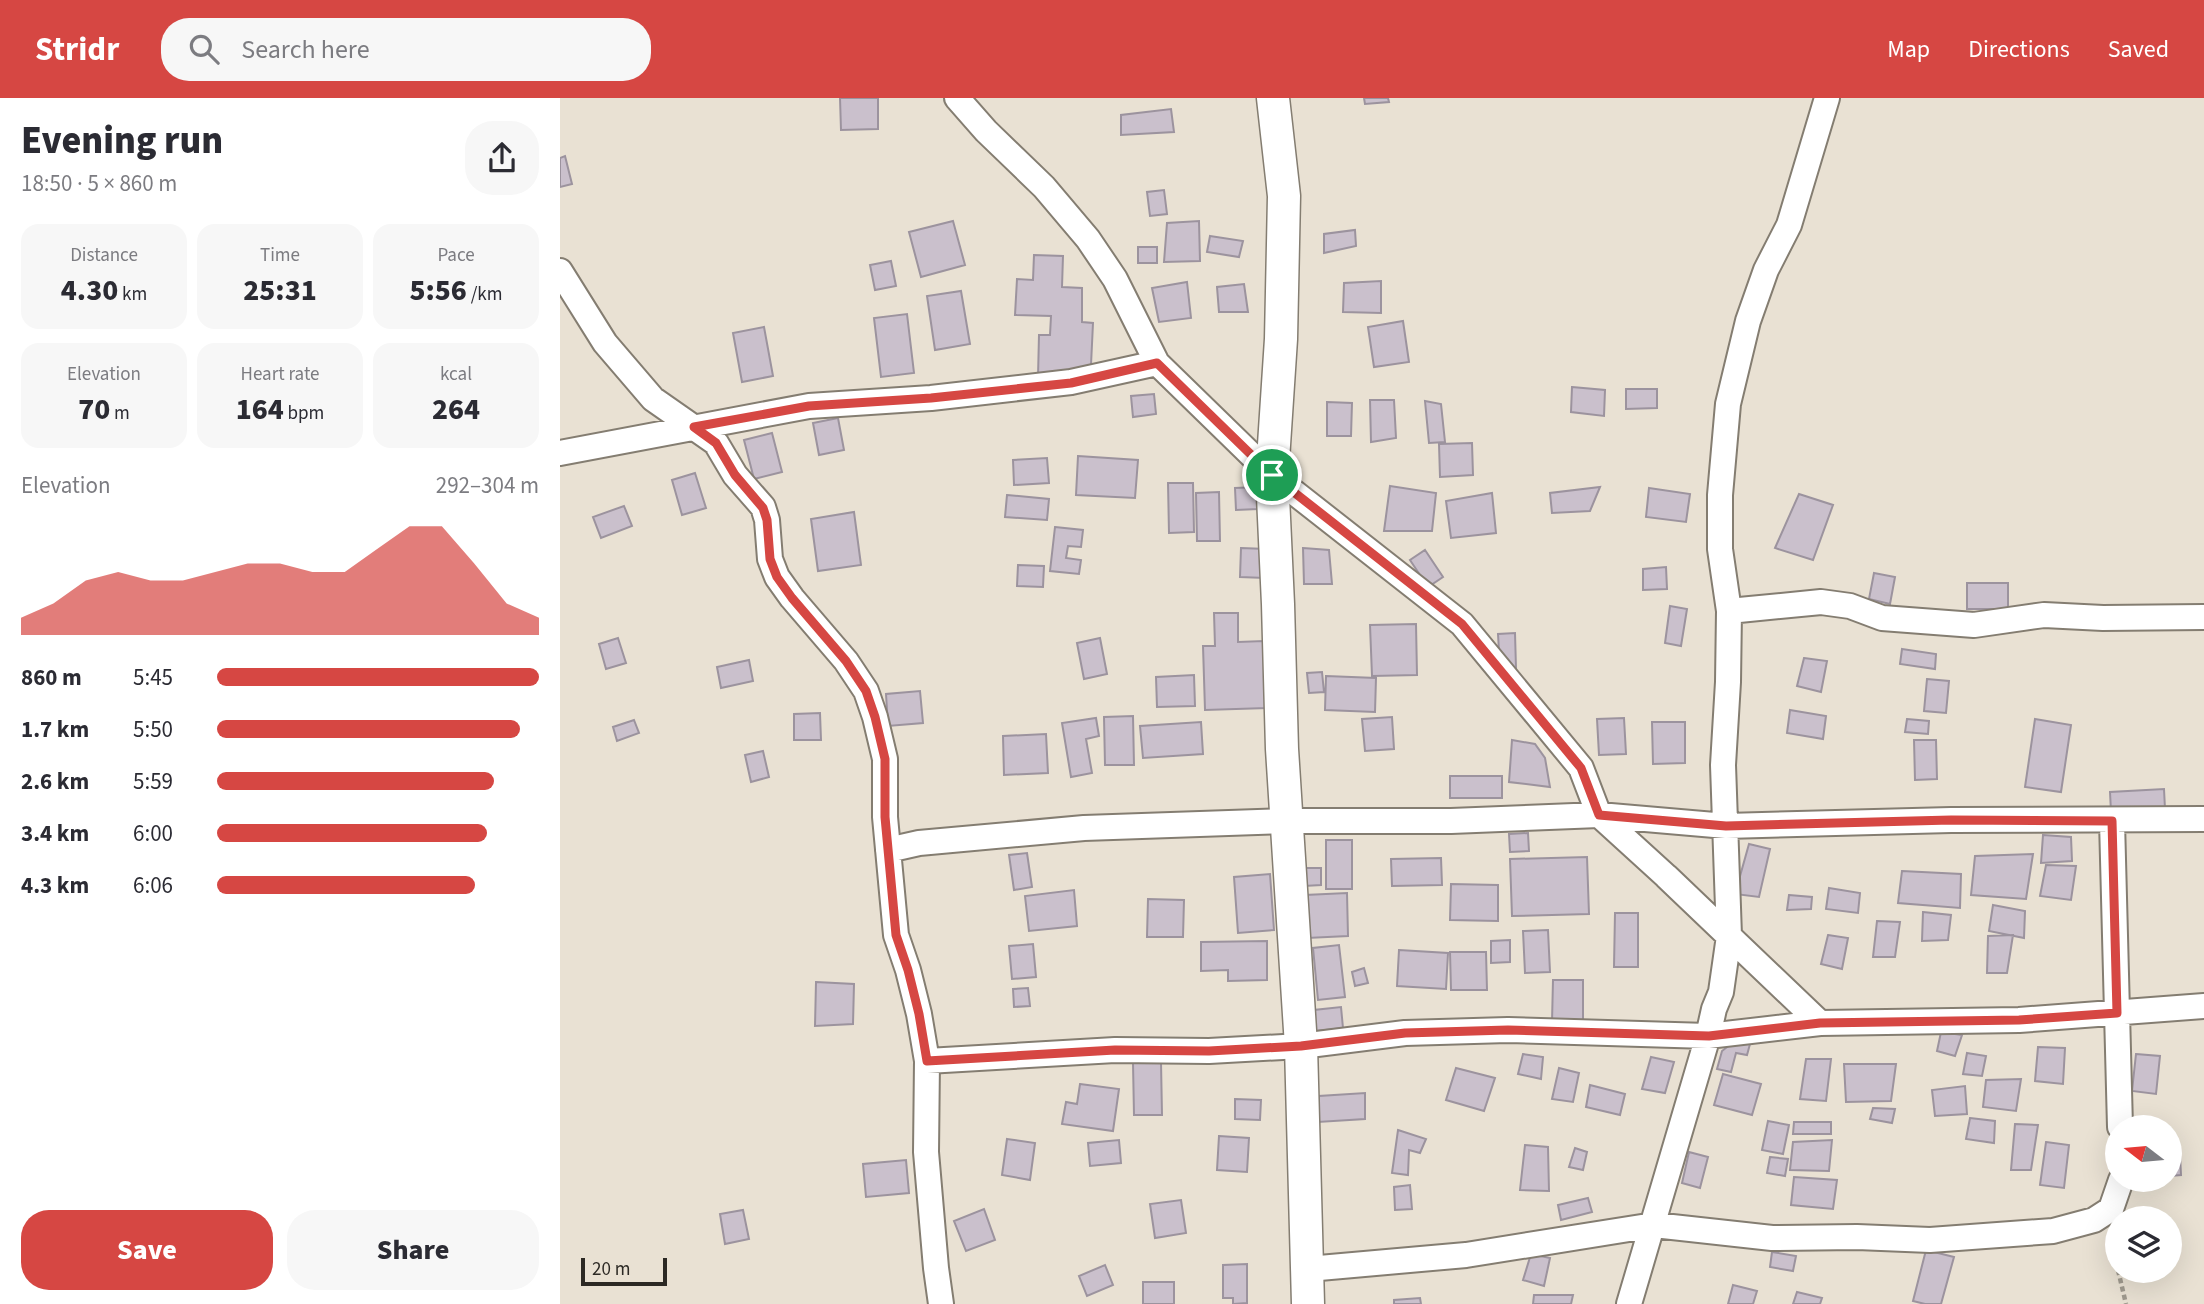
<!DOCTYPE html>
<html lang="en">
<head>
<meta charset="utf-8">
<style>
	body { margin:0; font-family:"Source Sans 3",sans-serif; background:#f7f7f7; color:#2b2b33; height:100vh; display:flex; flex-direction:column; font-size:26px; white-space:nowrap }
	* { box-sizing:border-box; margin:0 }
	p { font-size:23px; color:#7c7c81 }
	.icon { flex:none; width:38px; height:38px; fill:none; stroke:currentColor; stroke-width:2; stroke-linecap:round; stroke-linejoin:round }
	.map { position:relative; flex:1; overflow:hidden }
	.side { display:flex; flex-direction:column; background:#fff; width:560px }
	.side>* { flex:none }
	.needle { width:46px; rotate:286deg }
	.controls { position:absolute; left:1545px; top:1017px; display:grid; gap:14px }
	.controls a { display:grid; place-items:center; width:77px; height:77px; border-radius:50%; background:#fff; box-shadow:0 7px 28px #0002; font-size:35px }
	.scale { position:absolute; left:21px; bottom:18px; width:86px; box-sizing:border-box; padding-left:7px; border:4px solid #2c2924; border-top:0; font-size:19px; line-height:24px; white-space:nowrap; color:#2c2924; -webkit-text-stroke:5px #e9e1d3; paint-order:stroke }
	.pin { position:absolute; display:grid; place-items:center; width:60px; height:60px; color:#fff; margin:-30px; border:4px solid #fff; border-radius:50%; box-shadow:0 2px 7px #0007 }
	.round { display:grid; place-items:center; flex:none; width:74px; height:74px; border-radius:28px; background:#f7f7f7 }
	.headline { display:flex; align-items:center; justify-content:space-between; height:119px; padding:0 21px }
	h1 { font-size:38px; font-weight:800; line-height:52px }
	.figures { display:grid; grid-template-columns:repeat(3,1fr); gap:10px; height:119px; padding:7px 21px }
	.figures div { display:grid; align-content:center; border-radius:18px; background:#f7f7f7; text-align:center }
	.figures b { font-size:30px; font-weight:800 }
	.figures small { font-size:19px; font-weight:400 }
	.figures p { font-size:19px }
	.chart { height:196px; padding:14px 21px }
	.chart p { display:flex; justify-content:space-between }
	.chart svg { width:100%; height:126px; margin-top:7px; fill:#d64743; opacity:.7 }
	.cta { display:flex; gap:14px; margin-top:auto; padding:14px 21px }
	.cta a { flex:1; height:80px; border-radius:28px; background:#d64743; color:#fff; font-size:28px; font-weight:800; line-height:80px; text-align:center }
	.cta a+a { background:#f7f7f7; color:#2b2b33 }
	ul { padding:0 21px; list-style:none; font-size:23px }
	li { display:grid; grid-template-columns:112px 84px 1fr; align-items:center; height:52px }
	li i { height:18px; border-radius:9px; background:#d64743 }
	header { display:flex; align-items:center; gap:42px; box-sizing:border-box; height:98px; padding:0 35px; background:#d64743; color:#fff }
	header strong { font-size:33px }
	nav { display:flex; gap:38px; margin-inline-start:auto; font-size:24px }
	.search { width:490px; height:63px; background:#f7f7f7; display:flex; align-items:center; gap:18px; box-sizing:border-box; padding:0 24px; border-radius:28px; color:#7c7c81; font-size:26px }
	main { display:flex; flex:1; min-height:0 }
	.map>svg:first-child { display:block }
	.building { fill:#cac0cc; stroke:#9c939e; stroke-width:2 }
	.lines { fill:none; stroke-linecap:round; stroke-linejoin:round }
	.minor-casing { stroke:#847d71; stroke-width:28 }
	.tertiary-casing { stroke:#847d71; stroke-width:35 }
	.path { stroke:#9f998e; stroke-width:4.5; stroke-dasharray:5 3.5; stroke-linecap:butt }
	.minor { stroke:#fff; stroke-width:24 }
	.tertiary { stroke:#fff; stroke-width:32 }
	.route-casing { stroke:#fff; stroke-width:14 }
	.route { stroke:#d64743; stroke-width:9 }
</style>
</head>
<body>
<header>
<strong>Stridr</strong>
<div class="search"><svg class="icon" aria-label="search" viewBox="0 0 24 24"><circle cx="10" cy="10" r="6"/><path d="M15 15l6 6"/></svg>Search here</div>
<nav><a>Map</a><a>Directions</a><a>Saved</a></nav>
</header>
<main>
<section class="side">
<div class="headline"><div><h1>Evening run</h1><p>18:50 · 5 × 860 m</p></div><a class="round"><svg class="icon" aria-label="share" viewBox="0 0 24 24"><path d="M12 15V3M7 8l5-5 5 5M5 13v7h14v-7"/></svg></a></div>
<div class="figures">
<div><p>Distance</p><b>4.30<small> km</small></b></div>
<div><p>Time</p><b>25:31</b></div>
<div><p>Pace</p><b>5:56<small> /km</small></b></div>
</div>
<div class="figures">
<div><p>Elevation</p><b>70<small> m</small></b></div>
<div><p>Heart rate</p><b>164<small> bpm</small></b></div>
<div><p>kcal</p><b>264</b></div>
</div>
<div class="chart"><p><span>Elevation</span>292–304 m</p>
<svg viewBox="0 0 160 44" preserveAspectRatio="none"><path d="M0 44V38L10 33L20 25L30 22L40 25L50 25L60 22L70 19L80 19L90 22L100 22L110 14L120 6L130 6L140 19L150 33L160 38V44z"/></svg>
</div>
<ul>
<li><b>860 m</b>5:45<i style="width:100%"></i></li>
<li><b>1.7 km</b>5:50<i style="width:94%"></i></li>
<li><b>2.6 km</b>5:59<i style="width:86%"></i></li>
<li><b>3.4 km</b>6:00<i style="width:84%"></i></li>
<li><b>4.3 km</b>6:06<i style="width:80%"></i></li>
</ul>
<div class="cta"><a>Save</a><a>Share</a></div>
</section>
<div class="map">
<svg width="1644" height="1206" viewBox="0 0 1644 1206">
	<rect width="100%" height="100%" fill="#e9e1d3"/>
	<!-- building -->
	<path class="building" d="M280,0H318V31L281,32Z
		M804,0H828L829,4L805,6Z
		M611,11L614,34L561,37V17Z
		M5,58L12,86L0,89V60Z
		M604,92L607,116L590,118L587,94Z
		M393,123L405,167L361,179L349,134Z
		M639,123L640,163L604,164L607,125Z
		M795,132L796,148L764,155V136Z
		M650,138L683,143L679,159L647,154Z
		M578,149H597V165H578Z
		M474,157L503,158L502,189L522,190V224L533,225L531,267L478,279L479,237H490L491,218L455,217L457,181L473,182Z
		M331,163L336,188L315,192L310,167Z
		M821,183V215L783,214L784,185Z
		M627,184L631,220L599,224L592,190Z
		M684,186L688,214H659L657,189Z
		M401,193L410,246L375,252L367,198Z
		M347,216L354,275L321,279L314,220Z
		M843,223L849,264L814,269L808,229Z
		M204,229L213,278L182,284L173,235Z
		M1012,289L1045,292L1044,318L1011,314Z
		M1066,291H1097V310L1066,311Z
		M594,296L596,316L573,319L571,298Z
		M810,302H834L836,340L811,344Z
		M865,303L881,306L885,344L869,345Z
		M767,304L792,305L791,338H767Z
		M278,320L284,352L259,357L253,325Z
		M212,335L222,374L194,381L184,342Z
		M912,345L913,377L880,379L879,346Z
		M518,358L578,362L575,400L516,397Z
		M487,360L489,385L454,387L453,362Z
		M135,375L146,410L122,417L112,382Z
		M608,385H633L634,434L609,435Z
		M830,388L876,395L872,433H824Z
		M697,389L698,411L676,412L675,390Z
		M1040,389L1030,413L992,415L990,395Z
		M1089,390L1130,396L1126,424L1086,419Z
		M659,394L660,443H637L636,395Z
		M932,395L936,435L891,440L886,403Z
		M1239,396L1273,407L1253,462L1215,450Z
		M447,397L489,401L487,422L445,419Z
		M64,408L72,428L41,440L33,419Z
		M294,414L301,467L258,473L251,421Z
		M495,429L523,432L521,449L508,448L506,460L521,462L519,476L490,473Z
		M681,450L706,451L705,480L680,479Z
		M743,450L769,452L772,486H744Z
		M865,452L883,479L868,489L850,462Z
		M458,467L484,468L483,489L457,488Z
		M1106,469L1107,491L1083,492V471Z
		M1314,475L1335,479L1330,506L1309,501Z
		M1407,485H1448V511H1407Z
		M1110,508L1127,511L1121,548L1105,545Z
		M654,515H678V544L704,543L707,610L645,612L643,548H655Z
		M856,526L857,577L812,578L810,527Z
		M955,535L956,570L940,571L938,536Z
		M58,540L66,565L46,571L39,546Z
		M540,540L547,576L524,581L517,545Z
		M1342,551L1376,556L1375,571L1340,566Z
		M1244,560L1267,563L1261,594L1237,588Z
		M189,562L193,583L161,590L157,569Z
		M762,574L764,594L749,595L747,575Z
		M634,577L635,608L597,609L596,579Z
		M766,578L816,580L815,614L765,612Z
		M1367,581L1389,583L1386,615L1364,613Z
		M360,593L363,625L328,628L326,596Z
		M1230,612L1266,618L1263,641L1227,635Z
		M260,615L261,642H234V616Z
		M573,618L574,667H545L544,619Z
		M832,619L834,651L805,653L802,621Z
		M536,620L539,638L526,641L532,675L511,679L502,625Z
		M1064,620L1066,656L1039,657L1037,621Z
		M1347,621L1369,623L1368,636L1345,634Z
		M1475,621L1511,627L1501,694L1465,689Z
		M74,622L79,635L57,643L53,629Z
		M641,624L643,656L583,660L580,628Z
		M1092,624H1125V665L1093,666Z
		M486,636L488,675L444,677L443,638Z
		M952,642L975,646L985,660L990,689L949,684Z
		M1354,642H1376L1377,681L1355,682Z
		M203,653L209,679L191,684L185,657Z
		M890,678H942V700H890Z
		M1604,691L1605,711L1551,714L1550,694Z
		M968,735L969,753L950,754L949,736Z
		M1483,737L1511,739L1512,763L1481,765Z
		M766,742H792V791H766Z
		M1189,746L1210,751L1199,799L1175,796Z
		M467,755L472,789L454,792L449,757Z
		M1473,756L1466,801L1411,797L1415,758Z
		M1027,759L1029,816L952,818L950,761Z
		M881,760L882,787L832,788L831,761Z
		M1486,767L1516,768L1511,802L1480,798Z
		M744,770H761V787L744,788Z
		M1342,773L1401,776L1400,810L1338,805Z
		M710,776L714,832L678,835L674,779Z
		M891,786L938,787V823L890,822Z
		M1269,790L1300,795L1298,815L1266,811Z
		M514,792L517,828L469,833L465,798Z
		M787,795L788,838L747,840L745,797Z
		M1229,797L1252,799L1251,811L1227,812Z
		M588,801L624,802L623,839H587Z
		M1433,807L1465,813L1464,840L1429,833Z
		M1363,814L1391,817L1388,842L1362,843Z
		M1055,815H1078V869H1054Z
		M1317,823L1340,824L1335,859H1313Z
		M988,832L990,874L965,875L963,833Z
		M1268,837L1288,840L1282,871L1261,866Z
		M1453,837L1447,875H1427L1428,838Z
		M950,842V864L931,865V843Z
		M707,843V882L668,883V872L641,873V844Z
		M473,846L476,879L452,881L449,848Z
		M779,847L785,899L758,902L753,850Z
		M839,852L888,855L886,891L837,888Z
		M890,854H926L927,892H891Z
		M804,870L808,885L795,888L792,874Z
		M993,882H1023V924H992Z
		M256,884L294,886L293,926L255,928Z
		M468,890L470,908L454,909L453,891Z
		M781,909L783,930L756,933L754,912Z
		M1381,934L1402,937L1395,958L1377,953Z
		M1176,942L1190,946L1187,957L1176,955L1171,974L1157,971L1162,953Z
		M1478,949L1505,950L1503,986L1475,983Z
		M1407,955L1426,958L1422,978L1403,976Z
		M963,956L983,959L981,981L958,976Z
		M1576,956L1600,958L1596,996L1572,993Z
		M1091,959L1114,964L1105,995L1082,991Z
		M1246,961H1271L1266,1003L1240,1001Z
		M601,964L602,1017H574L573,965Z
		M1284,966H1336L1331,1003L1286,1004Z
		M896,970L935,980L924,1013L886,1002Z
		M999,970L1019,975L1013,1004L992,1001Z
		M1163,976L1201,986L1192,1017L1154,1007Z
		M1461,981L1456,1013L1423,1009L1426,982Z
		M520,986L559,991L553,1033L502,1026L506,1004L517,1006Z
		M1030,987L1065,996L1060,1017L1026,1009Z
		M1405,988L1407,1016L1375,1018L1372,992Z
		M805,995V1021L758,1024L759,998Z
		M675,1001L701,1002L700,1022L675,1021Z
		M1313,1010L1335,1011L1332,1025L1310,1021Z
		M1410,1020L1435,1023L1434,1045L1406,1041Z
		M1208,1023L1229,1027L1223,1056L1202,1052Z
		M1574,1023L1591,1025V1029H1573Z
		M1234,1024H1271V1036H1233Z
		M1455,1026L1478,1027L1471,1072H1451Z
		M838,1032L866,1041L860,1055L849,1052L848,1077L832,1075Z
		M659,1038L689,1040L687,1074L657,1072Z
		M447,1041L475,1045L470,1082L442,1077Z
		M559,1042L561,1065L530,1068L528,1045Z
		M1272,1042L1269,1073L1230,1072L1233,1044Z
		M1486,1044L1509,1047L1504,1090L1480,1087Z
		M965,1047L988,1049L989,1093L960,1092Z
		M1015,1050L1027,1054L1023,1072L1009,1069Z
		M1129,1054L1148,1059L1140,1090L1122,1085Z
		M1620,1057L1621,1077L1610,1078V1058Z
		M1210,1059L1228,1061L1225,1078L1207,1075Z
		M346,1062L349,1095L306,1099L303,1066Z
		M1234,1079L1277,1082L1273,1111L1231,1107Z
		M850,1087L852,1111L835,1112L834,1089Z
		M1028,1100L1032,1114L1001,1122L998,1107Z
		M621,1102L626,1135L595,1140L590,1106Z
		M424,1111L435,1142L406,1153L394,1123Z
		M183,1112L189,1141L165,1146L160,1116Z
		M1366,1152L1394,1159L1381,1206H1365L1353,1203Z
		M1212,1154L1236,1158L1233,1173L1210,1169Z
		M971,1156L990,1160L984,1188L963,1182Z
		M687,1166V1205L673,1206V1200H663V1167Z
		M545,1167L553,1187L527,1198L519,1178Z
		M583,1184H614V1206H583Z
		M1173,1187L1197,1193L1193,1206H1168Z
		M1237,1194L1262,1200L1260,1206H1233Z
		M974,1197H1013L1011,1206H973Z
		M860,1200L861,1206H834V1202Z"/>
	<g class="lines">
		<defs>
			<path id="minor" d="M397,0L426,33L484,89L528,141L555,181L597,265L712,377L902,526L1021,670L1039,717L1106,778L1260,925
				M0,173L45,245L93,301L156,345L175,377L203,409L207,422L210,461L217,479L232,500L286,563L306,593L315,619L325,661V719L336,837L348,872L359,916L367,963L366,1054L376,1170L381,1206
				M0,355L249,308L371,300L511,284L597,265
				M1169,513L1261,504L1290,508L1322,520L1414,527L1484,517L1543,520L1644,519
				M1552,723L1560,1029
				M328,752L359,745L524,730L727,723H891L1039,717L1166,728L1391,722L1644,721
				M367,963L555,952L649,953L741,948L845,935L948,932L1148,938L1260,925L1459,922L1644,908
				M748,1171L906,1157L1094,1127L1212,1140L1297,1139L1370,1142L1493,1133L1534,1122L1551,1111L1561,1082
				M1069,1206L1148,938L1154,911L1161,894L1169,838L1163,667L1168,584L1169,513L1160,451V397L1168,306L1188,223L1206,172L1229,127L1267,0"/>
			<path id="tertiary" d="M713,0L724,98L721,241L712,377L718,506L722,651L741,948L748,1206"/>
		</defs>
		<!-- minor casing -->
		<use href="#minor" class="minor-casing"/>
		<!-- tertiary casing -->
		<use href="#tertiary" class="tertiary-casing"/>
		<!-- path -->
		<path class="path" d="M1549,1141L1558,1172
			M1558,1172L1566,1206"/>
		<!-- minor -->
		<use href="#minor" class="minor"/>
		<!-- tertiary -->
		<use href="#tertiary" class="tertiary"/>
	</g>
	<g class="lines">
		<defs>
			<path id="route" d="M597,265L712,377L902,526L1021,670L1039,717L1166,728L1391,722L1552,723L1557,915L1459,922L1260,925L1149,938L948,932L845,935L741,948L649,953L555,952L367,963L359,916L348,872L336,837L325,719V661L315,619L306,593L286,563L232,500L217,479L210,461L207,422L203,410L175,377L156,345L134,329L249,308L371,300L511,285Z"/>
		</defs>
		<!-- route casing -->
		<use href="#route" class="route-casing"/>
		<!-- route -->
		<use href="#route" class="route"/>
	</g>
</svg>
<div class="controls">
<a><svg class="needle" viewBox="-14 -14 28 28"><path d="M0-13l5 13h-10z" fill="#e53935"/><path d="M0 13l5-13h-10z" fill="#7c7c81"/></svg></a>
<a><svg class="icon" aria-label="layers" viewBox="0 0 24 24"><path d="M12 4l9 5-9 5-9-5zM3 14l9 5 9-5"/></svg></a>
</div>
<div class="scale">20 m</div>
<div class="pin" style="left:712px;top:377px;background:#1e9e55"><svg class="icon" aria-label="arrive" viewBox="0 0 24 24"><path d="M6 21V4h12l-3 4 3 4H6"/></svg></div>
</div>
</main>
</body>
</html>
